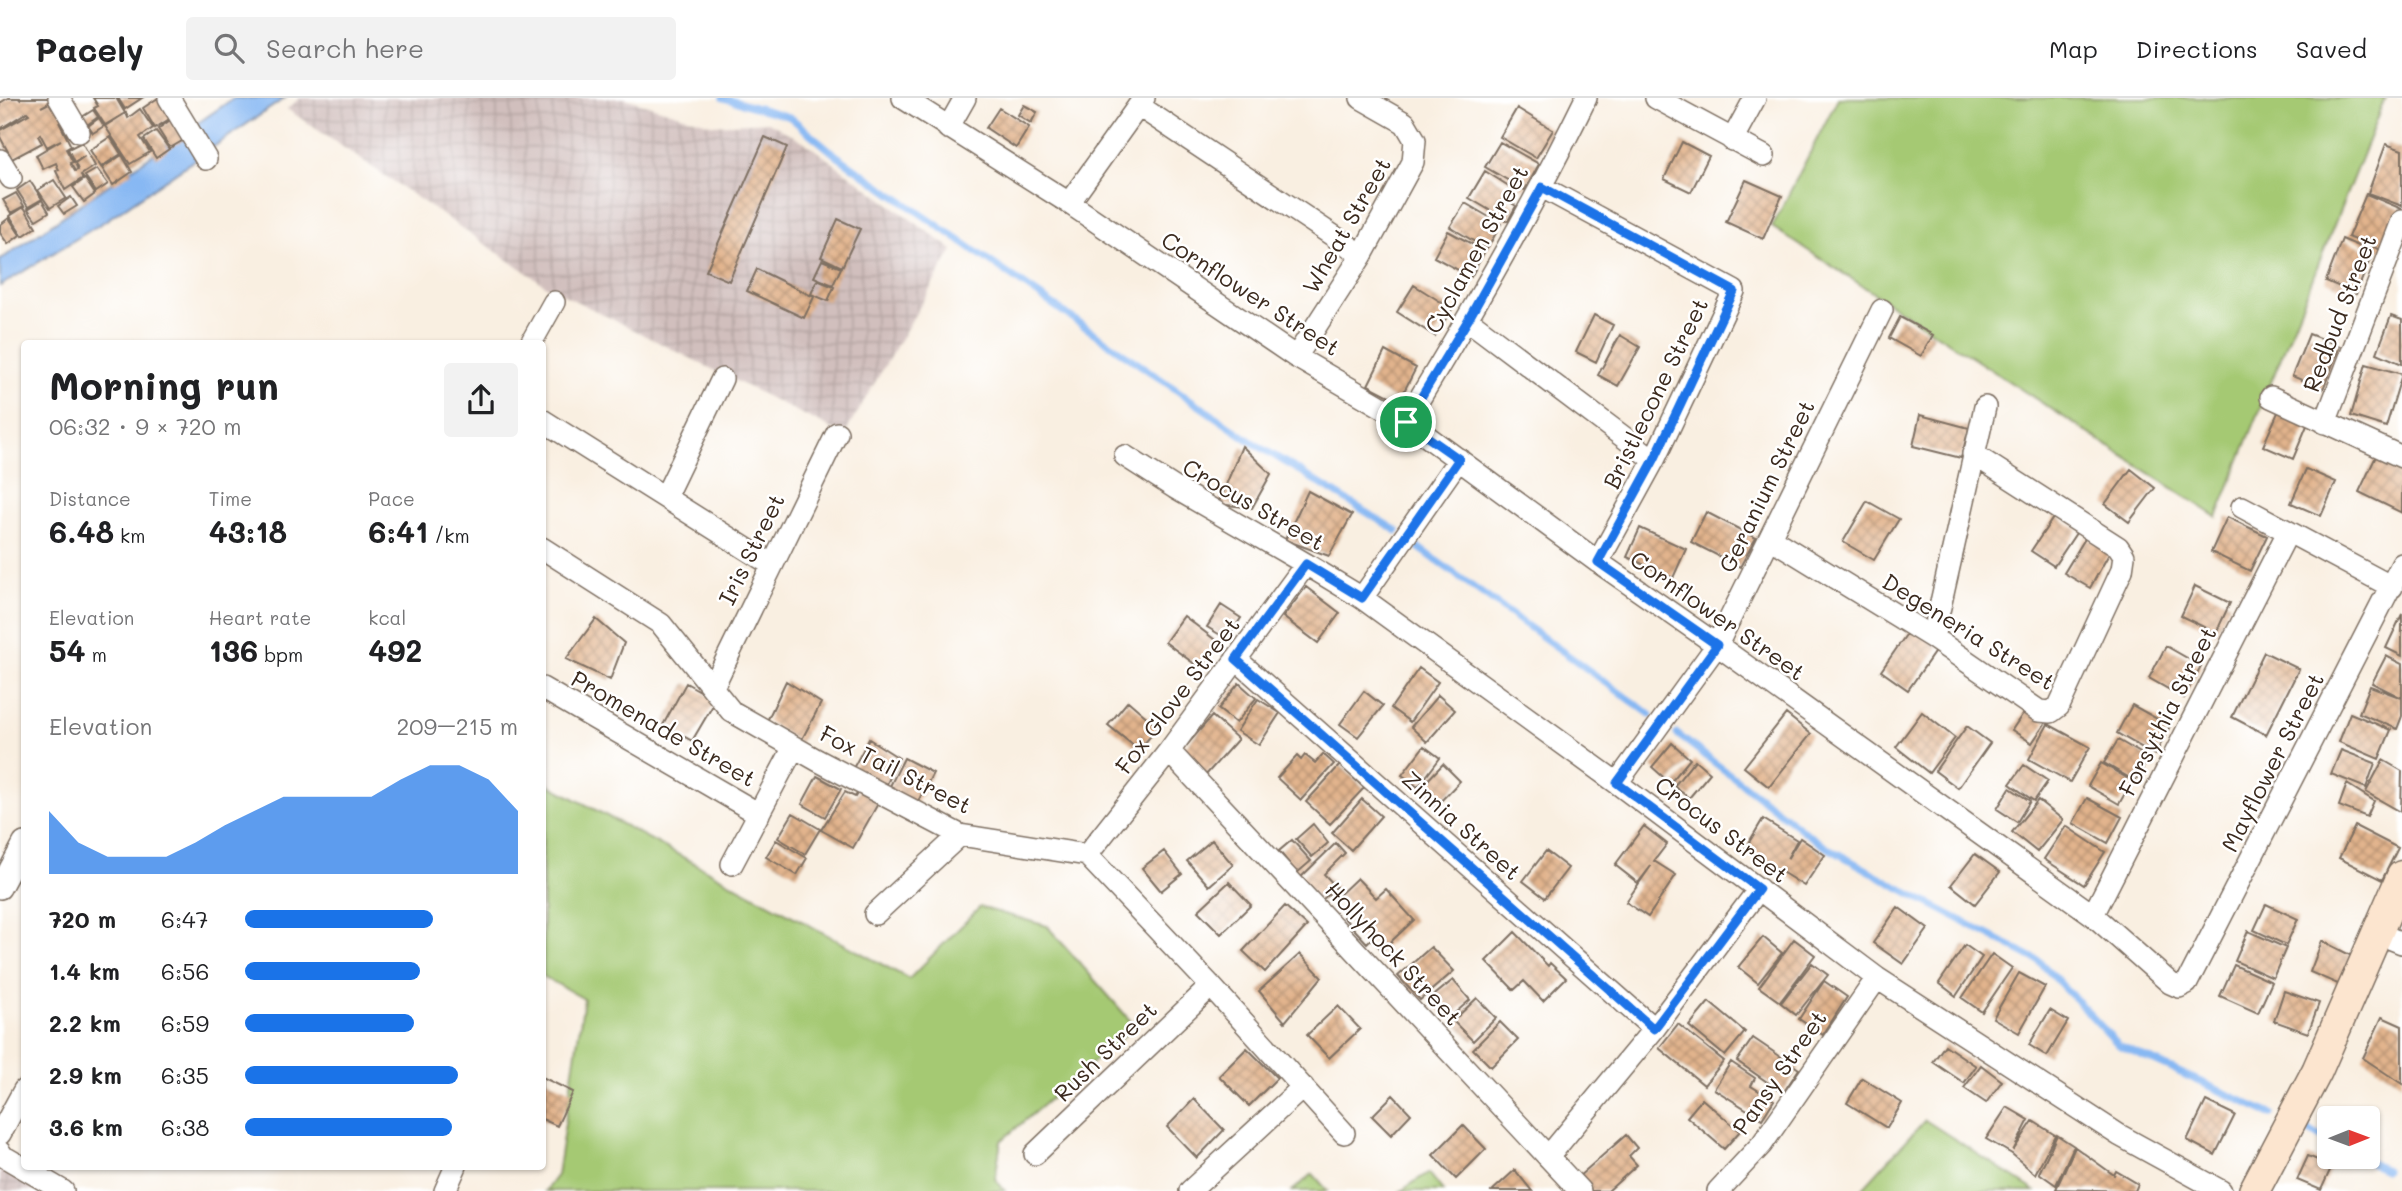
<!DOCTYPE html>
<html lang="en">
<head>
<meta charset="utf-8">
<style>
	body { margin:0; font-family:Mali,sans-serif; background:#f2f2f2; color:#202124; height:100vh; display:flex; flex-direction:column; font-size:26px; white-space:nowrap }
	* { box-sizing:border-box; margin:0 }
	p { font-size:23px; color:#757577 }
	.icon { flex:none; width:38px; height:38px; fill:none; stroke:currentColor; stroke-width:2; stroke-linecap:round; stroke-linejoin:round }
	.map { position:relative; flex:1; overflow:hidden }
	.sheet { position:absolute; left:21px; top:242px; width:525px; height:830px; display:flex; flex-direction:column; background:#fff; border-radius:7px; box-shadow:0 2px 5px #0004 }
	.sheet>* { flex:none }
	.needle { width:46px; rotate:89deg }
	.fabs { position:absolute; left:2317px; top:1008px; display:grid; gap:14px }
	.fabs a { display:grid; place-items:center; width:63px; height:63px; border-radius:7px; background:#fff; box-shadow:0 2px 5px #0004; font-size:35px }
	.pin { position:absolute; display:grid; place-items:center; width:60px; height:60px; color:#fff; margin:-30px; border:4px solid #fff; border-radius:50%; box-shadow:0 2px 7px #0007 }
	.round { display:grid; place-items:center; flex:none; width:74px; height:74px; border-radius:7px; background:#f2f2f2 }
	.summary { display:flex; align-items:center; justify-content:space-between; height:119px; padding:0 28px }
	h1 { font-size:38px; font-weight:700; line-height:52px }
	.stats { display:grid; grid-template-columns:repeat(3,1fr); gap:10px; height:119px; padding:7px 28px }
	.stats div { display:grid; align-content:center }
	.stats b { font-size:30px; font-weight:700 }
	.stats small { font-size:19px; font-weight:400 }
	.stats p { font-size:19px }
	.chart { height:196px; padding:14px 28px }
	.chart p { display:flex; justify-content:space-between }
	.chart svg { width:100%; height:126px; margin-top:7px; fill:#1a73e8; opacity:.7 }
	ul { padding:0 28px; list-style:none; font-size:23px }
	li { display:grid; grid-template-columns:112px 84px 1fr; align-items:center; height:52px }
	li i { height:18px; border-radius:9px; background:#1a73e8 }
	header { display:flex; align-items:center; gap:42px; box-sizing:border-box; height:98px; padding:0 35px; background:#fff; border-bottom:2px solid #e0e0e0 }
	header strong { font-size:33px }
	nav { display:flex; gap:38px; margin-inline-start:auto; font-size:24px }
	.search { width:490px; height:63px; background:#f2f2f2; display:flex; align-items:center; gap:18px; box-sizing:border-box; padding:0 24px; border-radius:7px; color:#757577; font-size:26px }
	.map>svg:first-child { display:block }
	.industrial { fill:url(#industrial-grid) }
	.green { fill:#a5c973; stroke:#707a48; stroke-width:2 }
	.water { fill:#87b8f3; stroke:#617188; stroke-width:2 }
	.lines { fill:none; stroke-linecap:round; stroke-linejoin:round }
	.stream { stroke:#87b8f3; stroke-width:7 }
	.building { fill:url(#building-cross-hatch) }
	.street-casing { stroke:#7e6f62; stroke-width:24 }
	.secondary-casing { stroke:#7e6f62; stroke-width:33 }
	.street { stroke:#fff; stroke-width:21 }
	.secondary { stroke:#fce5cf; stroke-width:30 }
	.route-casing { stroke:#fff; stroke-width:14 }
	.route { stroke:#1a73e8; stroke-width:9 }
	.labels { text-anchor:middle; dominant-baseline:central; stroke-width:5; stroke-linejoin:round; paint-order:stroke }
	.street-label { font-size:23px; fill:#3b2a1e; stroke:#fff }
</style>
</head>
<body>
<header>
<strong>Pacely</strong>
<div class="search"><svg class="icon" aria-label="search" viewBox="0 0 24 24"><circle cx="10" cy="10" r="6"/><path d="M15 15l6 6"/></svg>Search here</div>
<nav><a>Map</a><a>Directions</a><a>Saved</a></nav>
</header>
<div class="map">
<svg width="2402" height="1093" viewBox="0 0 2402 1093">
	<defs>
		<pattern id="industrial-grid" width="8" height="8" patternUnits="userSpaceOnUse" patternTransform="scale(1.75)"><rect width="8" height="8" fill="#d1bfbd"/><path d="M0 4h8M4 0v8" fill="none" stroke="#b4a4a2"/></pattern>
		<pattern id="building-cross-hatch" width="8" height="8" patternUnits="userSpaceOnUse" patternTransform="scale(1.75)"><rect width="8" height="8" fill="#e2b48d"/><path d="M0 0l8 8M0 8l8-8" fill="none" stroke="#b89373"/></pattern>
	</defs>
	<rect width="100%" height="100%" fill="#fff"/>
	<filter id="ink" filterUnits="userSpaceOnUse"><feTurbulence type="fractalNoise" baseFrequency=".0143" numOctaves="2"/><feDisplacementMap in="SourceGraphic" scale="14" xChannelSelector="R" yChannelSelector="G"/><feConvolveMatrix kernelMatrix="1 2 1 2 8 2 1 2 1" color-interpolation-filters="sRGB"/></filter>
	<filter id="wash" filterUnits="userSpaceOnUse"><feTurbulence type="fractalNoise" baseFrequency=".00686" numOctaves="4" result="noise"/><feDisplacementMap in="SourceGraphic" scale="28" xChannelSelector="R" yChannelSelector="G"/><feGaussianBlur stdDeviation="1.57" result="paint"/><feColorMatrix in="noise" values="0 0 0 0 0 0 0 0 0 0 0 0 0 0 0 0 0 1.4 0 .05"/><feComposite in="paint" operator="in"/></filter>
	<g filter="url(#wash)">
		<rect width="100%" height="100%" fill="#f9efe1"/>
		<!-- industrial -->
		<path class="industrial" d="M300,0H624L714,27L768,24L803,43L953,152L844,337L548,189L287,11Z
			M0,1070L39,1093H0Z"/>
		<!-- green -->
		<path class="green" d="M1838,0H2385L2217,419L1772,129Z
			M542,683L909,881L980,809L1047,828L1135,928L1001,1043L995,1081L1005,1093H545L557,1077L584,901L543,878Z
			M1925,1022L2035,1093H1860Z
			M1429,1075L1443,1093H1401L1428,1075Z
			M1313,1076L1328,1093H1292Z"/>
		<!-- water -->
		<path class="water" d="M234,0H285L105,123L0,188V162Z"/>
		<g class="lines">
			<!-- stream -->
			<path class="stream" d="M723,0L790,19L837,58L1252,344L1397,433
				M1419,450L1651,617
				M1677,636L1821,746L1909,795L2039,863L2119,947L2271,1016
				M2307,1032L2329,1043
				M2359,1059L2385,1072"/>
		</g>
		<g id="blocks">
			<!-- building -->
			<path class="building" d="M8,0H19L20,2V0H57L41,9L57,1L76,32L67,38L59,24L71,48L66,51L73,64L70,65L75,73L78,72L75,65L85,58L74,64L68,51L82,44L95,68L81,77L83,80L65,92L56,73L59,72L56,65L43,71L36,57L61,42L47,49L40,36L38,38L42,45L12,61L0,39V32L29,16L27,14L0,31V5Z
				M93,0H116L125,15L105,27L94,10L98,8Z
				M118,0H142L125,11Z
				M158,0H162L174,18L155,30L143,10Z
				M1024,7L1037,14L1031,25L1018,17Z
				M999,10L1029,29L1016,50L986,30Z
				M1517,10L1553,32L1536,60L1500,39Z
				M140,11L153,30L140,39L150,54L130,66L105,28L126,15L128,20Z
				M93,12L98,19L87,27L82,19Z
				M176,18L189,39L170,50L158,31Z
				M99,20L104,28L93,35L88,28Z
				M156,33L169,51L156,60L144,41Z
				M110,39L121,56L101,69L90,52Z
				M765,39L787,49L729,183L706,173Z
				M1500,44L1539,66L1525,92L1485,69Z
				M1682,44L1709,58L1691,94L1664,81Z
				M2386,46L2402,52V108L2368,95Z
				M122,57L132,74L113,87L102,70Z
				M97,71L108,86L96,94L85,78Z
				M1485,73L1512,90L1506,101L1516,108L1508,123L1469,100Z
				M85,81L95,96L84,104L73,89Z
				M54,82L66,100L50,110L38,92Z
				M1746,82L1782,98L1763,141L1726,124Z
				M30,83L42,101L28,109L17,92Z
				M16,95L24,108L11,115L3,102Z
				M2366,96L2402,111L2386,154L2348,139Z
				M71,99L77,108L64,116L58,108Z
				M42,102L49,114L36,122L28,111Z
				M1465,105L1501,126L1487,151L1450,129Z
				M24,109L36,129L23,138L10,118Z
				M9,120L20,137L8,146L0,135V127Z
				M838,121L860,131L842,169L821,159Z
				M1448,133L1485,153L1471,179L1434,159Z
				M2342,141L2373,154L2356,196L2326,183Z
				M822,162L841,170L833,187L814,179Z
				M757,171L814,199L804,220L747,193Z
				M817,182L834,189L828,203L811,196Z
				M1414,187L1452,211L1435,238L1397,214Z
				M1594,217L1613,227L1596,264L1576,254Z
				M2391,218L2402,222V266L2377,255Z
				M1900,219L1933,237L1921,258L1889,240Z
				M2309,236L2340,248L2323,291L2292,278Z
				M1620,237L1640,249L1618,288L1598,277Z
				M1385,253L1416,270L1399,303L1368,287Z
				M2366,266L2402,276L2386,329L2351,318Z
				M2279,312L2308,325L2293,361L2263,348Z
				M1920,317L1969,330L1961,360L1913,348Z
				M1242,348L1271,376L1252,410L1218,406Z
				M2377,356L2402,368V415L2359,394Z
				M2131,371L2155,390L2129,424L2105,406Z
				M2306,371L2336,384L2321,418L2291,405Z
				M1308,393L1352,417L1329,458L1285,442Z
				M1867,403L1899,421L1874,462L1843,444Z
				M1706,414L1756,440L1740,469L1691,444Z
				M2055,417L2078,432L2054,468L2031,453Z
				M2227,419L2267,438L2250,473L2211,454Z
				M1640,430L1686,451L1673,480L1627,459Z
				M2086,439L2110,454L2090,490L2064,475Z
				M2195,488L2230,505L2216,535L2181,518Z
				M1306,489L1340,515L1318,545L1283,519Z
				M1221,507L1241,520L1227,541L1207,529Z
				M2402,516V558L2386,550Z
				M1184,518L1219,545L1200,570L1165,544Z
				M596,521L624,545L610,582L566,561Z
				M1910,531L1938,549L1908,592L1881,573Z
				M2166,548L2201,568L2184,600L2149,580Z
				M2264,554L2299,571L2266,637L2232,619Z
				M2386,558L2402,566V600L2372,585Z
				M1419,570L1438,584L1410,624L1391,610Z
				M786,583L821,605L800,645L767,623Z
				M686,585L716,602L692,643L663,627Z
				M1239,585L1256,600L1236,625L1218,611Z
				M2370,588L2402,600V618L2397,631L2359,615Z
				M1364,593L1383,608L1358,639L1340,626Z
				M1438,597L1455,612L1427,644L1411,629Z
				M1258,601L1280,615L1259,647L1237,633Z
				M1128,603L1158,629L1139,652L1108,627Z
				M2132,607L2170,628L2155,657L2117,635Z
				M2026,611L2046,624L2032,645L2012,632Z
				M1922,614L1955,640L1929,675L1896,649Z
				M2350,615L2391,632L2379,661L2339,644Z
				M1786,616L1811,636L1769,689L1744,669Z
				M1212,618L1238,641L1205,678L1180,655Z
				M2048,626L2090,649L2070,684L2029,661Z
				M1967,628L1990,645L1958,690L1935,673Z
				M869,641L899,660L884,692L851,674Z
				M2118,642L2149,660L2135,683L2104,665Z
				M1672,645L1690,661L1670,685L1652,669Z
				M1424,648L1440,660L1418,689L1402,677Z
				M2341,652L2375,665L2366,690L2331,676Z
				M1323,656L1334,666L1301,702L1277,680L1297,658L1301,662L1305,657L1315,665Z
				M904,660L933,675L916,707L888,692Z
				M1695,662L1710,675L1689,700L1674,688Z
				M2383,662L2402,673L2401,714L2366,694Z
				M2101,665L2132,683L2119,706L2088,688Z
				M1443,666L1460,683L1438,706L1421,689Z
				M1340,667L1364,690L1330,726L1306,704Z
				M2024,667L2048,683L2034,703L2010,686Z
				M817,678L841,691L825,719L802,706Z
				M2347,686L2374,703L2367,719L2339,708Z
				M2010,690L2030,703L2017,724L1997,711Z
				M860,691L880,702L853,750L821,732L845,694L855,699Z
				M2087,700L2122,719L2108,745L2073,725Z
				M1362,701L1381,718L1351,752L1332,735Z
				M2038,702L2063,722L2037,754L2012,734Z
				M793,715L820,731L805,756L778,740Z
				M1763,721L1797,742L1787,761L1800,740L1825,757L1804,788L1745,751Z
				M1313,726L1328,745L1312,759L1296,741Z
				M1644,728L1667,746L1654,763L1676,777L1648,819L1626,804L1651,768L1638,785L1615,767Z
				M2066,728L2105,754L2084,787L2044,761Z
				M2355,728L2398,750L2382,782L2339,760Z
				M776,742L807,760L797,777L766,759Z
				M1212,742L1233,767L1209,788L1187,763Z
				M1292,742L1311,763L1297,775L1279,753Z
				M1336,745L1345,755L1324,776L1336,789L1321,803L1300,780Z
				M1164,753L1182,776L1161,793L1142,770Z
				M1546,753L1568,770L1545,800L1523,783Z
				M1975,756L2000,774L1975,806L1951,787Z
				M1357,780L1376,800L1386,791L1414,822L1382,852L1371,841L1367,845L1343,819L1352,811L1339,797Z
				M1229,784L1251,807L1221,836L1198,813Z
				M2266,806L2298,821L2286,847L2254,832Z
				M1285,808L1307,828L1265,874L1243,853Z
				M1898,809L1928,831L1903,866L1873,845Z
				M2248,833L2286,850L2273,880L2235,863Z
				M1515,834L1548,868L1550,865L1566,880L1543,903L1524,883L1514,892L1486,863Z
				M1763,839L1782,855L1758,885L1738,869Z
				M1794,841L1815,857L1780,904L1759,889Z
				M2322,843L2352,858L2340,887L2310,874Z
				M1965,847L1982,859L1956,898L1939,885Z
				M1431,849L1454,873L1420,902L1398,878Z
				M1300,856L1322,879L1285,924L1259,893Z
				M1992,856L2012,870L1982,914L1962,900Z
				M1812,865L1828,877L1796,917L1781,905Z
				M2234,867L2272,884L2258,915L2220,898Z
				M2019,875L2045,889L2019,935L1993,920Z
				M1453,882L1470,902L1447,922L1430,901Z
				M1824,883L1847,899L1823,937L1799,921Z
				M2284,893L2319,905L2308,935L2274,923Z
				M1477,900L1496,920L1473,943L1453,923Z
				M1709,904L1745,934L1725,958L1689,928Z
				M1338,908L1360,931L1329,960L1307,937Z
				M2050,912L2068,923L2047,958L2029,947Z
				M2382,919L2402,928V986L2363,960Z
				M1500,924L1518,942L1491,969L1473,951Z
				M1678,926L1724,963L1704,987L1659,950Z
				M1753,940L1799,971L1783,995L1737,963Z
				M1945,947L1976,968L1964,985L1933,964Z
				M1247,950L1277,980L1249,1008L1219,978Z
				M1731,964L1755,980L1751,988L1774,1002L1762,1021L1714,991Z
				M1981,967L2002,983L1986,1005L1964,990Z
				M542,979L573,994L557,1028L542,1021Z
				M1862,980L1902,1005L1887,1030L1847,1005Z
				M1393,997L1411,1016L1391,1037L1372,1018Z
				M1194,1001L1224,1032L1197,1060L1167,1029Z
				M1702,1001L1740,1033L1724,1051L1687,1019Z
				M2206,1003L2235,1017L2215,1057L2187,1042Z
				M2007,1009L2029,1022L2013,1053L2033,1023L2055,1037L2035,1076L2012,1056L1986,1041Z
				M1463,1027L1486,1051L1456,1081L1433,1057Z
				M1626,1037L1637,1050L1629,1058L1637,1067L1608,1093H1590L1578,1079Z
				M2057,1037L2074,1048L2056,1087L2039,1075Z
				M2075,1049L2114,1077L2116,1073L2138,1086L2135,1093L2056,1091Z
				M2308,1058L2332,1068L2321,1092L2297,1082Z
				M1515,1072L1532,1093H1492Z"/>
		</g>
	</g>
	<g filter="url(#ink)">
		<use href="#blocks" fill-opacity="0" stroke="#7e6f62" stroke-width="2"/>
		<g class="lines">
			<defs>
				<path id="street" d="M59,0L79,34
					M169,0L206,61
					M903,0L1069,105L1296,259L1406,323L1598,464L1717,547L2093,817L2170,885L2179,889L2187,885L2402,466
					M1656,0L1764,58
					M1139,8L1362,157
					M948,30L965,0
					M1732,42L1755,0
					M0,62L11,80
					M1542,89L1734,193L1654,362L1598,464
					M1069,105L1144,0
					M1468,222L1654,362
					M531,245L554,204
					M1296,259L1362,157L1413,64L1415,42L1405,25L1361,0
					M2271,299L2402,359
					M542,322L772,467
					M1406,323C1470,218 1532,111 1586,0
					M2325,325L2402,123
					M1125,358L1175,390L1306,466L1362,500L1617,685L1877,880L2119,1037L2221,1093
					M665,399L722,281
					M2242,409L2392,489
					M1770,440L1933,540L2039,613L2051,614L2059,608L2122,472L2124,458L2118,449L1973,356
					M542,450L661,526L731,613L817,662L960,737L1087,757L1211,888L1344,1035
					M1362,500L1459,361
					M1933,540L1985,309
					M1236,561L1654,931
					M713,589L837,335
					M542,590L759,716
					M1169,653L1580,1093
					M1617,685L1717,547L1882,212
					M1087,757L1169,653L1306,466
					M732,766L794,649
					M0,790L24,745
					M875,816L960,737
					M2093,817L2288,434
					M2377,835L2402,845
					M0,1036L24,992
					M0,1054L3,1058L63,1093
					M1035,1056L1211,888
					M1548,1059L1654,931L1759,791
					M445,1093L456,1068
					M1190,1093L1303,989
					M1718,1093L1762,1046L1877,880"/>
				<path id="secondary" d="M2254,1093L2317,973L2402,778"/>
			</defs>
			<!-- street casing -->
			<use href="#street" class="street-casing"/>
			<!-- secondary casing -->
			<use href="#secondary" class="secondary-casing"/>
			<!-- street -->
			<use href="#street" class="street"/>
			<!-- secondary -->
			<use href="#secondary" class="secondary"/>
		</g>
	</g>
	<g class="lines" filter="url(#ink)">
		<defs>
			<path id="route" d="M1542,89L1734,193L1654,362L1598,464L1717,547L1617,685L1759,791L1654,931L1236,561L1306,466L1362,500L1459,361L1406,324L1468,222Z"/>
		</defs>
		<!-- route casing -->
		<use href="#route" class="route-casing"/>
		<!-- route -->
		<use href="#route" class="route"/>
	</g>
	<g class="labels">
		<!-- street labels -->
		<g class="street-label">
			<text transform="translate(1346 127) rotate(-60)">Wheat Street</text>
			<text transform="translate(1476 151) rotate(-61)">Cyclamen Street</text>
			<text transform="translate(1251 195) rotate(33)">Cornflower Street</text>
			<text transform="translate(2339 215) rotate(-69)">Redbud Street</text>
			<text transform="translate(1655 295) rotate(-64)">Bristlecone Street</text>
			<text transform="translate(1766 388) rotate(-64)">Geranium Street</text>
			<text transform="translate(1254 406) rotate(30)">Crocus Street</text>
			<text transform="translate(751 451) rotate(-64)">Iris Street</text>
			<text transform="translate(1718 517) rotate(35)">Cornflower Street</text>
			<text transform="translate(1969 533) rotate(32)">Degeneria Street</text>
			<text transform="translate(1177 597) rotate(-53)">Fox Glove Street</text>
			<text transform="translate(2167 613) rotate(-63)">Forsythia Street</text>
			<text transform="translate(664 630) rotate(30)">Promenade Street</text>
			<text transform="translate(2272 664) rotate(-63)">Mayflower Street</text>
			<text transform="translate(896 671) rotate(27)">Fox Tail Street</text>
			<text transform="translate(1462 727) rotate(42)">Zinnia Street</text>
			<text transform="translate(1722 731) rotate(37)">Crocus Street</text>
			<text transform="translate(1394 855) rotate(47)">Hollyhock Street</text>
			<text transform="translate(1105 953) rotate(-44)">Rush Street</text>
			<text transform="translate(1779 974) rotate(-55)">Pansy Street</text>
		</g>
	</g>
</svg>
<div class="fabs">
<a><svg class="needle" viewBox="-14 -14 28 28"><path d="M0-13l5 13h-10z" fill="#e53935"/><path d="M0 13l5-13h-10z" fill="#757577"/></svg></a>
</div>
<div class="pin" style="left:1406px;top:324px;background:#1e9e55"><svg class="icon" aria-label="arrive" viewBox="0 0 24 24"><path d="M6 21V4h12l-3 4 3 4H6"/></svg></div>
<section class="sheet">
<div class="summary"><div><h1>Morning run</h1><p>06:32 · 9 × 720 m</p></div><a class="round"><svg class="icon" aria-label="share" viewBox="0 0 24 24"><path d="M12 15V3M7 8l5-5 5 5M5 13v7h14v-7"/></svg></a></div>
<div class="stats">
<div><p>Distance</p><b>6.48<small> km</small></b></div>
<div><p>Time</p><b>43:18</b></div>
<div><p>Pace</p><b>6:41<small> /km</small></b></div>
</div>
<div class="stats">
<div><p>Elevation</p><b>54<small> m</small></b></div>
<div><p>Heart rate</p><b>136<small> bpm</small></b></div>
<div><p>kcal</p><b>492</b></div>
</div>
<div class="chart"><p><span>Elevation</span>209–215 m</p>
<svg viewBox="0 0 160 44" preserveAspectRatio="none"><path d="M0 44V22L10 33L20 38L30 38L40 38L50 33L60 27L70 22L80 17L90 17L100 17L110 17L120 11L130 6L140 6L150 11L160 22V44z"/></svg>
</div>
<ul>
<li><b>720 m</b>6:47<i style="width:69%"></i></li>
<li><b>1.4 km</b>6:56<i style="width:64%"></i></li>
<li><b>2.2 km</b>6:59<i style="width:62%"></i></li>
<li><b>2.9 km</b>6:35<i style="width:78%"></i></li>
<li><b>3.6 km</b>6:38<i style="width:76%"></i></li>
</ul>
</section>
</div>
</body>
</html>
